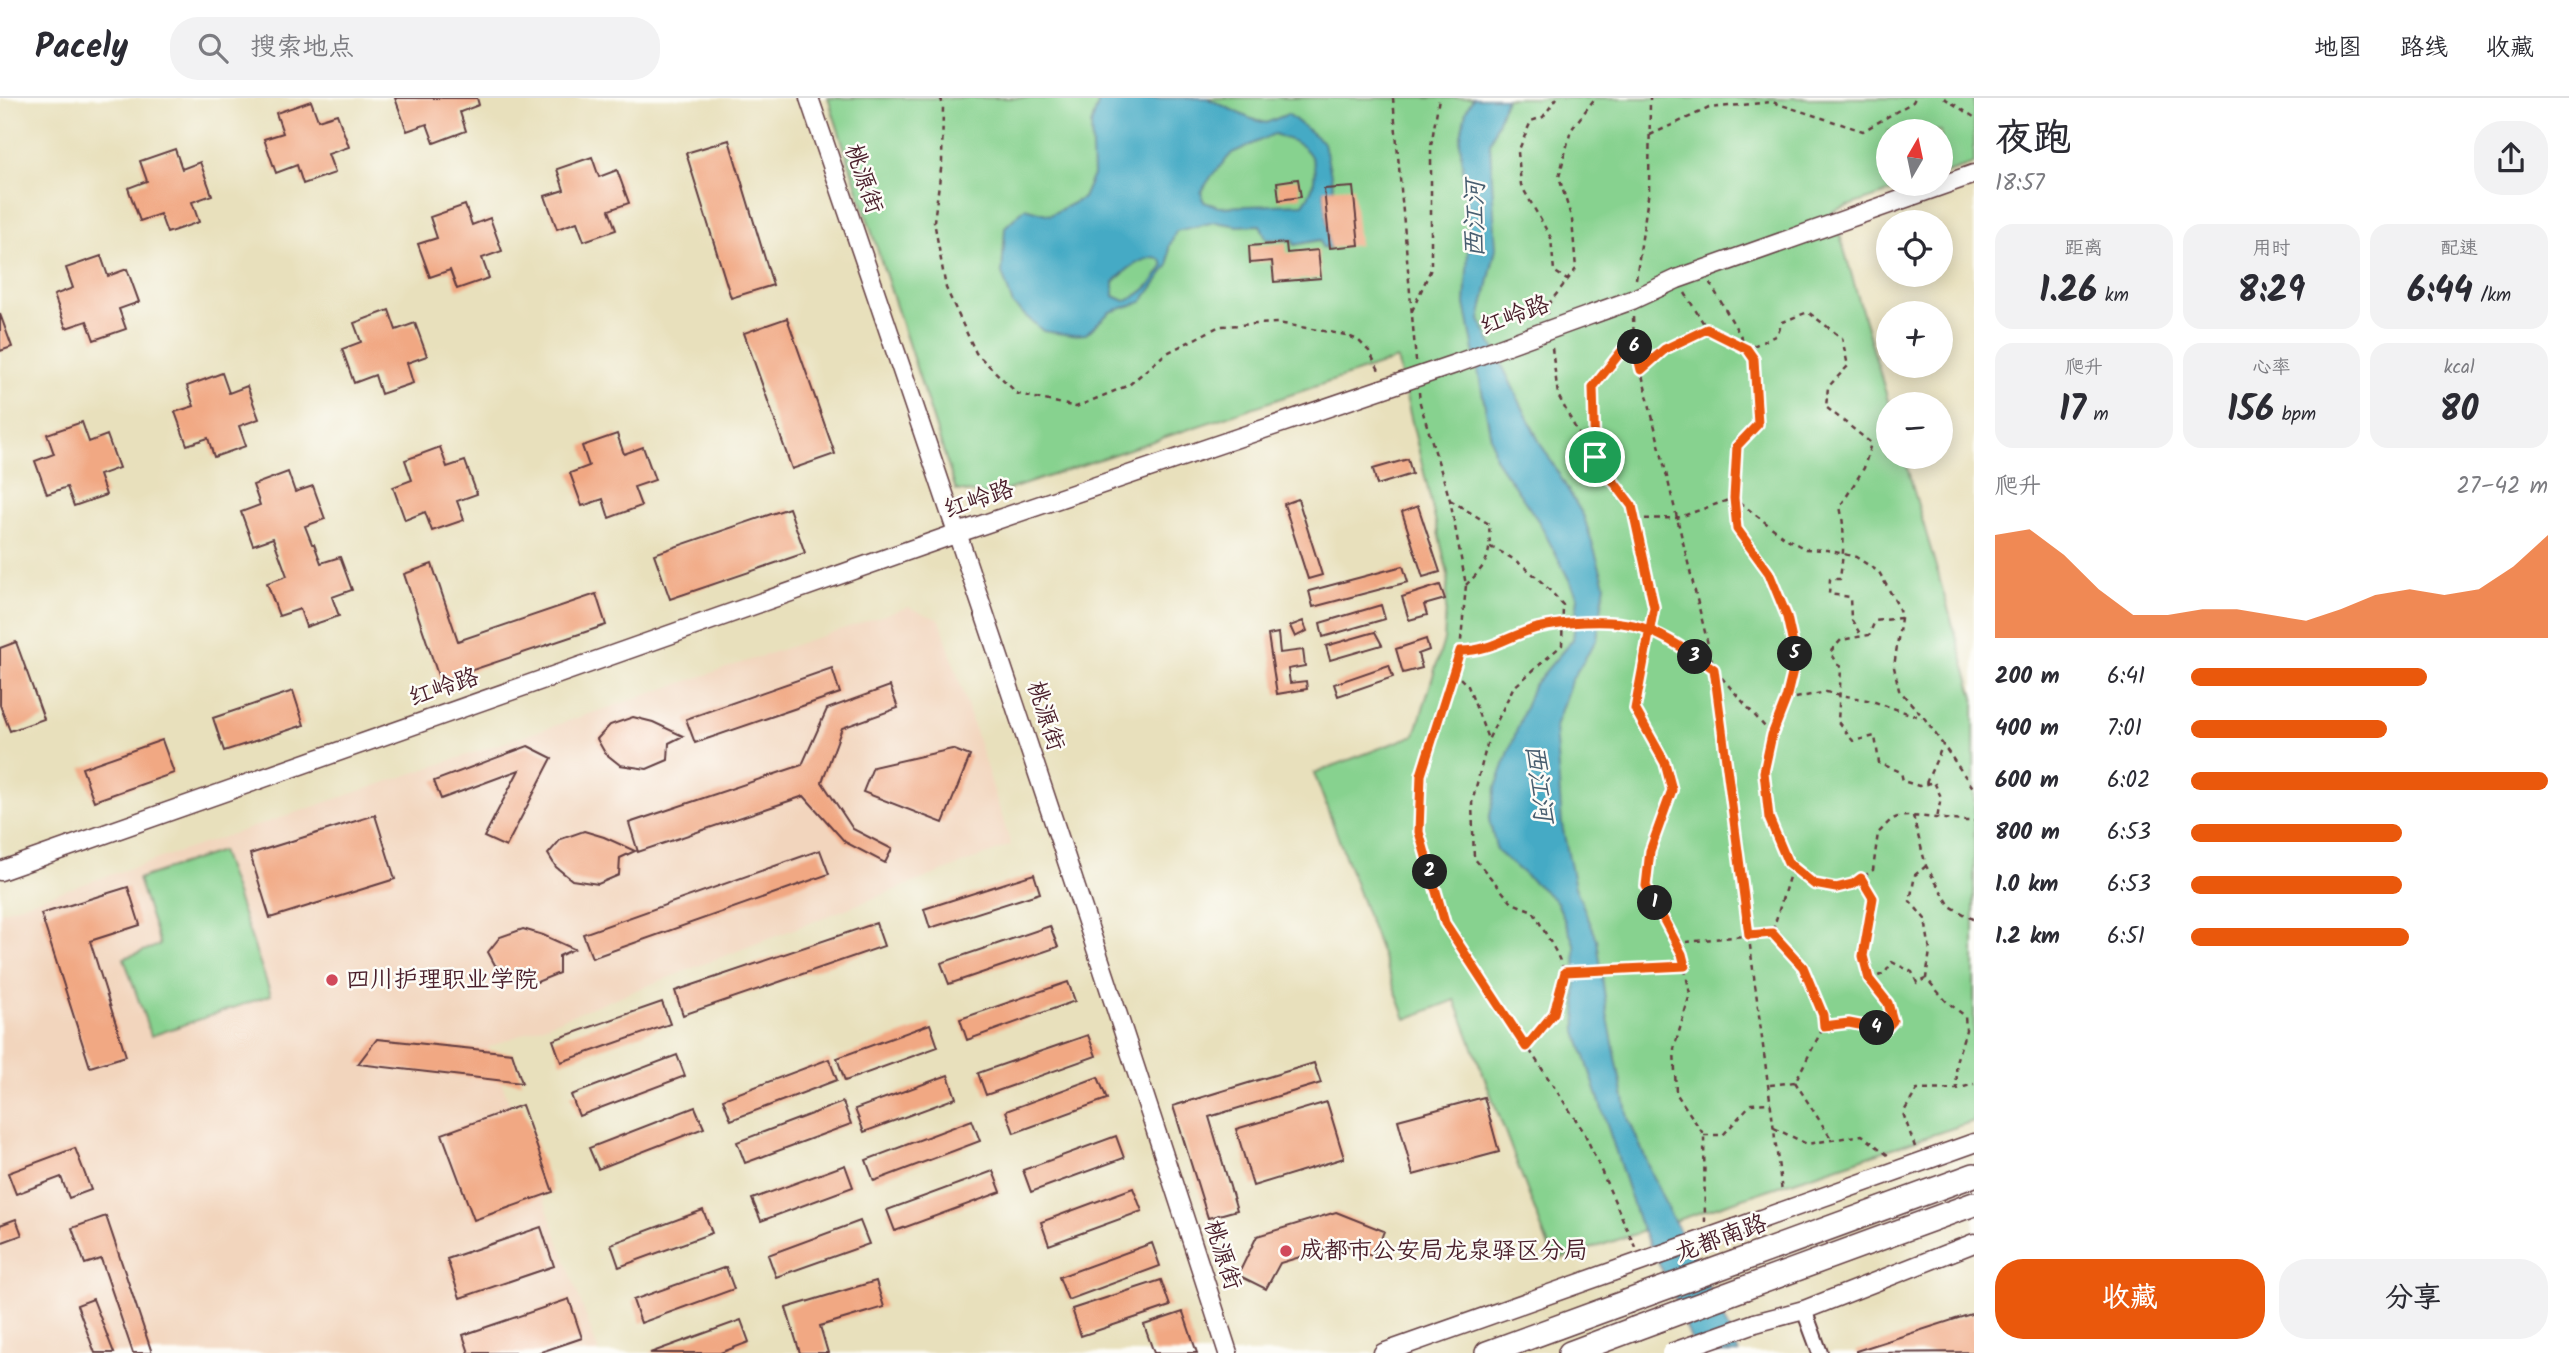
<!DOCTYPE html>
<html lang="zh">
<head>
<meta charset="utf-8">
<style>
	body { margin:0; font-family:Kalam,"LXGW WenKai TC",sans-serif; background:#f2f2f3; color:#2b2b33; height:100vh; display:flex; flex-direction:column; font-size:26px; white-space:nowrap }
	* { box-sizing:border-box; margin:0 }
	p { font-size:23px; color:#7c7c81 }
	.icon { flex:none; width:38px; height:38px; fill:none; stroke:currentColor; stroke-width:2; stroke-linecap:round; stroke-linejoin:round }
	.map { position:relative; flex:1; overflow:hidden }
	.panel { display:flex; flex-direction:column; background:#fff; width:595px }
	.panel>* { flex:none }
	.needle { width:46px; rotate:9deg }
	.fabs { position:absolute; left:1876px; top:21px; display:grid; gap:14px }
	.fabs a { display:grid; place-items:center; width:77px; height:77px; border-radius:50%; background:#fff; box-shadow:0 4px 18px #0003; font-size:35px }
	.pin { position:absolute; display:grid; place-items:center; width:60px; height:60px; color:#fff; margin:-30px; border:4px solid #fff; border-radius:50%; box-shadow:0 2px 7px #0007 }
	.km { position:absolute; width:35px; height:35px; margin:-18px; border-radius:50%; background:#222; color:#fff; font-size:19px; line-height:35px; text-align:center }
	.round { display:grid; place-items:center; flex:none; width:74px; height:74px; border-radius:28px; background:#f2f2f3 }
	.head { display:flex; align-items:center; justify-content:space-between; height:119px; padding:0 21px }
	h1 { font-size:38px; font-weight:600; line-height:52px }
	.stats { display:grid; grid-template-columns:repeat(3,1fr); gap:10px; height:119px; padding:7px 21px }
	.stats div { display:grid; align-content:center; border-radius:18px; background:#f2f2f3; text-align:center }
	.stats b { font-size:35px; font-weight:600 }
	.stats small { font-size:19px; font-weight:400 }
	.stats p { font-size:19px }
	.chart { height:196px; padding:14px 21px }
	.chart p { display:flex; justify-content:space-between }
	.chart svg { width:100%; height:126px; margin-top:7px; fill:#ea580c; opacity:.7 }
	.primary-button { display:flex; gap:14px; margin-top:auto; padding:14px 21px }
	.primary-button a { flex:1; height:80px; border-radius:28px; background:#ea580c; color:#fff; font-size:28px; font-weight:600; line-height:80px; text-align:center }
	.primary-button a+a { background:#f2f2f3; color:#2b2b33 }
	ul { padding:0 21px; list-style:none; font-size:23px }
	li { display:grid; grid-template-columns:112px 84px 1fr; align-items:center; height:52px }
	li i { height:18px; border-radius:9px; background:#ea580c }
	header { display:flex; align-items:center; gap:42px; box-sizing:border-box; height:98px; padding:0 35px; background:#fff; border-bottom:2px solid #e1e1e2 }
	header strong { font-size:33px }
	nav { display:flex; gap:38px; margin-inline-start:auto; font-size:24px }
	.search { width:490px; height:63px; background:#f2f2f3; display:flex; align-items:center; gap:18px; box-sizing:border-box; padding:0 24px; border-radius:28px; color:#7c7c81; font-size:26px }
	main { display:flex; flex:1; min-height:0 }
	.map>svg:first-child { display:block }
	.built { fill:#f2d5bd }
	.green { fill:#87d28f; stroke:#68785d; stroke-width:2 }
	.water { fill:#45aac5; stroke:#486478; stroke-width:2; fill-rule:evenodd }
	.building { fill:#f1a883 }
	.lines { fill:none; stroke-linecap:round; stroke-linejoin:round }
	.minor-casing { stroke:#623c41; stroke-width:18 }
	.tertiary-casing { stroke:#623c41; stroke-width:21 }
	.primary-casing { stroke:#623c41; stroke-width:26 }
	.path { stroke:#623c41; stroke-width:2.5; stroke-dasharray:5 5; stroke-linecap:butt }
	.minor { stroke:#fff; stroke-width:14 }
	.tertiary { stroke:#fff; stroke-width:18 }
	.primary { stroke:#fff; stroke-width:23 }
	.tertiary-bridge-casing { stroke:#623c41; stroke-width:21; stroke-linecap:butt }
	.primary-bridge-casing { stroke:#623c41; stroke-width:26; stroke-linecap:butt }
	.path-bridge { stroke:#623c41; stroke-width:2.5; stroke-dasharray:5 5; stroke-linecap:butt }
	.tertiary-bridge { stroke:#fff; stroke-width:18 }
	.primary-bridge { stroke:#fff; stroke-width:23 }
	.route-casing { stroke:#fff; stroke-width:14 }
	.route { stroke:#ea580c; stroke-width:9 }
	.poi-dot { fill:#d1495b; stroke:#fdfcf7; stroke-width:2.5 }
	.labels { text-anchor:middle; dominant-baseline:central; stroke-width:5; stroke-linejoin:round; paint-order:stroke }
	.street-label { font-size:24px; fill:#4a1f2b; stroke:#fdfcf7 }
	.poi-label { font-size:24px; fill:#4a1f2b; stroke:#fdfcf7; text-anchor:start }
	.water-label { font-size:26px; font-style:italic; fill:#485e70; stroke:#fdfcf7 }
</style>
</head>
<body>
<header>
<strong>Pacely</strong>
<div class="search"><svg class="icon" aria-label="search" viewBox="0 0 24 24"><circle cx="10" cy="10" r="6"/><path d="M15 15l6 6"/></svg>搜索地点</div>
<nav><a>地图</a><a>路线</a><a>收藏</a></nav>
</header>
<main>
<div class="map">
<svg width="1974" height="1255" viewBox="0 0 1974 1255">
	<rect width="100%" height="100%" fill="#fdfcf7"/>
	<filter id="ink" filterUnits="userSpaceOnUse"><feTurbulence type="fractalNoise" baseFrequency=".0143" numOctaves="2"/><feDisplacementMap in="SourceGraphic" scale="14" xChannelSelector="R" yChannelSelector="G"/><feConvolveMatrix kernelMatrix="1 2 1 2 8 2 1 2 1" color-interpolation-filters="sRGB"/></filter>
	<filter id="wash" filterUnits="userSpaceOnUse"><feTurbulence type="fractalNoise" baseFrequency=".00686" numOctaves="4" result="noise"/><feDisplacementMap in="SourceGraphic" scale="28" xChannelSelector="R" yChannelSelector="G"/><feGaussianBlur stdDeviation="1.57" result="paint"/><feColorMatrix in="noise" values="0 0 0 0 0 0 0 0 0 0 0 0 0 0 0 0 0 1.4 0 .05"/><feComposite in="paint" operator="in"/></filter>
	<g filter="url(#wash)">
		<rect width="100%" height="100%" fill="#e8e0bc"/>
		<!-- built -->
		<path class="built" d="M908,509L940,522L1011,747L489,949L599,1255H0V814Z"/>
		<!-- green -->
		<path class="green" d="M828,0H1974V66L1941,77V33H1888V86H1914L1833,113L1889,306L1888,359H1904L1974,600V1023L1554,1163L1455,902L1406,921L1314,675L1415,637L1444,542L1448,476L1397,261L990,398L956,392Z
			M221,753L271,897L151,938L124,860L160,847L138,781Z"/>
		<!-- water -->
		<path class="water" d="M1096,0H1207L1249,20L1266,25L1288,16L1324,45L1334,91L1324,92L1330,150L1322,149L1320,142L1294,147L1293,142L1266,141L1260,127L1238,128L1215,124L1176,133L1169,149V167L1142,204L1110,214L1086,236L1071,237L1043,233L1013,207L1002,175L1005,129L1025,110L1050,117L1083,100L1093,77L1091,27L1098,6ZM1274,36C1282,39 1292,42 1300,47C1321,61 1317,89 1303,106L1219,109L1204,104L1201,94L1213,76L1232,55ZM1154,159L1160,161L1164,167C1154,184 1144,196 1125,203L1114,198V184C1127,171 1136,163 1154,159Z
			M1473,0H1506L1490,46L1496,150L1480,222L1538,341L1584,419L1605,486L1597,541L1571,583L1555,629L1562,727L1575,789L1597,841L1607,915L1628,1020L1668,1112L1704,1177L1739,1255H1696L1672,1192L1639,1125L1577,934L1575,848L1557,804L1497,753L1489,722L1496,689L1533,588L1573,541L1578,499L1539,424L1495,360L1465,206L1469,136L1460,43L1466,13Z"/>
		<g id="blocks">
			<!-- building -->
			<path class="building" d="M395,0H477L479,7L460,14L466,33L434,45L427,26L407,33Z
				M311,3L318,22L337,16L349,49L328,56L335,75L303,86L297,67L276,75L264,41L283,35L276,15Z
				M729,42L773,187L731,200L686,55Z
				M175,51L182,71L200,64L212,97L192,104L199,124L167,135L160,116L140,123L128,90L147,83L140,63Z
				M592,59L599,79L617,72L629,105L609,112L616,132L584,143L577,124L557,131L545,98L564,92L557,71Z
				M1298,81L1301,99L1279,102L1277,84Z
				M1353,89L1359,147L1330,150L1324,91Z
				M465,107L472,127L490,120L502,153L482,160L489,180L457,191L450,172L430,179L418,146L437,140L430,119Z
				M1286,145L1287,155L1318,152L1321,180L1274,184L1272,163L1250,165L1249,148Z
				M101,158L108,178L127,171L139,204L119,211L126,231L94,242L87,223L66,230L54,197L73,190L66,170Z
				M389,212L396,232L415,225L427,258L407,265L413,285L381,296L375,277L354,285L342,251L361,244L354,225Z
				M0,216L12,249L0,253Z
				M787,220L835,356L792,371L744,235Z
				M222,275L229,295L247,288L259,321L239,328L246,348L214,359L208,340L187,347L175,314L194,308L187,288Z
				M82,324L89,344L107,337L119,370L99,377L106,397L74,408L67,389L47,396L35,363L54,356L47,336Z
				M617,336L624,356L643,349L655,382L634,389L641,408L609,420L603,401L582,408L570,375L589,368L582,348Z
				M440,349L447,369L465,363L477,396L457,403L464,422L432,433L425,414L405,422L393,389L412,382L405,362Z
				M1408,361L1412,376L1377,387L1373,371Z
				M288,374L295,394L313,388L325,421L305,428L312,446H314L321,465L340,459L352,492L332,499L339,518L306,529L300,511L279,518L267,485L287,478L273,440L253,447L241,414L260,407L253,387Z
				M1298,401L1322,477L1308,481L1284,406Z
				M1418,408L1440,474L1423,479L1402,414Z
				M789,410L805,455L670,501L654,456Z
				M432,466L458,543L596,496L606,527L440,583L404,476Z
				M1403,468L1408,484L1313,509L1309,493Z
				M1440,487L1445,501L1424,507L1427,517L1409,522L1402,499Z
				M1381,507L1385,521L1323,539L1320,525Z
				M1303,523L1307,533L1295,539L1290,528Z
				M1375,534L1382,547L1330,562L1326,548Z
				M1278,535L1280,555L1303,552L1305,568L1288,571L1290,585L1306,583L1307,591L1277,596L1268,537Z
				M1426,541L1429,552L1418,556L1422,570L1403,575L1396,551Z
				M16,544L44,621L10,633L0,607V550Z
				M1389,567L1393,579L1338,598L1334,586Z
				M832,570L840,595L695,645L686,621Z
				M890,588L898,610L842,630L822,684L853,731L892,751L885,765L845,744L804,698L638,754L629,725L802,667L827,611Z
				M293,593L304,627L224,653L213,620Z
				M633,619L653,624L683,638L669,645L668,662L647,671L620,667L605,655L597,641L610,627Z
				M162,642L174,675L94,703L82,670Z
				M528,648L552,660L506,749L484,739L519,672L441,701L434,683Z
				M952,651L970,658L943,725L863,694L873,669Z
				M375,717L395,781L270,820L250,756Z
				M584,733L604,739L635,753L620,760L619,777L598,786L572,782L556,769L548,756L561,741Z
				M820,752L829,776L592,860L583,836Z
				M1034,776L1040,795L930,830L924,811Z
				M128,789L140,827L90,843L126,958L90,969L41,816Z
				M876,825L884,848L683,917L675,893Z
				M1050,828L1058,849L949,886L941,865Z
				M523,831L543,837L574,851L559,858V875L537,884L511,880L495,867L488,854L500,839Z
				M1068,884L1075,903L967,942L960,921Z
				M662,904L670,926L561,964L553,942Z
				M930,926L938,949L845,983L837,960Z
				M1088,937L1096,958L986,997L978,975Z
				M377,941L512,955L522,985L358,966Z
				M677,957L685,978L579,1018L571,997Z
				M829,961L837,982L731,1022L723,1001Z
				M1314,965L1321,985L1209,1019L1237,1112L1208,1120L1173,1008Z
				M948,977L956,1000L864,1034L855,1011Z
				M1098,979L1107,1001L1014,1035L1006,1013Z
				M1484,999L1499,1054L1413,1077L1398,1022Z
				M843,1004L851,1026L745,1065L737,1044Z
				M1327,1004L1344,1060L1253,1088L1236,1031Z
				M522,1007L553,1094L474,1122L442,1036Z
				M695,1009L704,1030L598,1071L589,1050Z
				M972,1022L980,1043L874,1083L866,1062Z
				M1116,1038L1124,1060L1031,1094L1023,1072Z
				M75,1050L91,1092L69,1100L61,1079L16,1096L8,1075Z
				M845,1067L853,1089L761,1123L752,1101Z
				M993,1073L1001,1094L895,1133L887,1112Z
				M1133,1090L1142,1113L1049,1147L1041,1124Z
				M703,1112L712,1135L619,1169L611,1146Z
				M1336,1114L1384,1133L1374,1159L1343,1146L1280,1165L1266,1191L1238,1177L1257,1138Z
				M106,1118L152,1255H133L101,1161L85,1166L72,1130Z
				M16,1121L22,1137L0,1145V1127Z
				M860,1123L869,1146L776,1179L768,1157Z
				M541,1129L554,1168L460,1200L447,1161Z
				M1152,1145L1160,1168L1068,1202L1059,1179Z
				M726,1169L734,1191L641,1225L633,1202Z
				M1161,1182L1170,1208L1081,1238L1072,1211Z
				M876,1183L884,1209L820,1228L828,1255H800L786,1210Z
				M93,1201L114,1255H95L77,1207Z
				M569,1201L582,1240L538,1255H469L463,1237Z
				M1183,1214L1197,1255H1154L1144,1227Z
				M1974,1215V1254L1856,1255V1253Z
				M741,1222L749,1244L720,1255H650Z"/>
		</g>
	</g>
	<g filter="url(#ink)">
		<use href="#blocks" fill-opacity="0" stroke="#623c41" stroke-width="2"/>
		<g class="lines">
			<defs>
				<path id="minor" d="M1804,1212L1820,1255"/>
				<path id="tertiary" d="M809,0C952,417 1093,835 1228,1255
					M1593,216L1632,202L1677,181L1974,76
					M0,773L958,435L1458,265
					M1736,1130L1974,1045
					M1755,1225L1804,1212L1974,1145
					M1383,1255L1620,1171"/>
				<path id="primary" d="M1736,1164L1974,1077
					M1745,1190L1974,1106
					M1487,1255L1626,1204
					M1570,1255L1634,1231"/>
			</defs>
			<!-- minor casing -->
			<use href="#minor" class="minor-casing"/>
			<!-- tertiary casing -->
			<use href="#tertiary" class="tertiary-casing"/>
			<!-- primary casing -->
			<use href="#primary" class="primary-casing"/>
			<!-- path -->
			<path class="path" d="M941,0L943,9L942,64L934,123L946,190L976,255L1018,296L1076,309L1129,287L1165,256L1220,228L1278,225L1346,237L1358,242L1369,253L1380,274
				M1393,0L1416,263
				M1557,0L1543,19L1531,23L1518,54L1521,87L1551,140L1554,173L1567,182
				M1944,0L1974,19
				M1650,37L1709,10L1772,4L1863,33L1913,4L1915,0
				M1636,181L1649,92L1650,0
				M1710,185L1754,261L1757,326L1737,348L1734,400L1737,431L1769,475L1787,519L1796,560L1786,602L1772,637L1764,674L1769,720L1788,765L1814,786L1836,790L1853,786L1873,772L1878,735C1883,731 1889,722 1895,720C1909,714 1954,724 1974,723
				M1685,195L1707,231
				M1412,213L1431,171V48L1439,0
				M1548,216L1547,208L1576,171L1572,122L1559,79L1571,32L1595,0
				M1633,219L1634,244L1714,571L1782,1094
				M1552,250L1558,297L1578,335L1632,408L1654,509L1635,611L1665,665L1672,692L1650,753L1646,788L1682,856L1690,896L1674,951L1676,995L1704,1037L1705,1124
				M1641,272L1665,251L1707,231L1747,251L1777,237L1782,224L1808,214L1842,240L1848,268L1828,289L1826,309L1871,345L1864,370L1840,409C1846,433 1843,457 1840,481H1830L1829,496L1850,499L1851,521L1862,539
				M1419,294L1420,305L1450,402L1466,487L1460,553L1421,677L1419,734L1445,825L1584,1034L1635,1149
				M1595,359L1593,289L1624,250L1633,245
				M1450,402L1489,426C1491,457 1489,465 1466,487
				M1635,421L1677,420L1734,400L1784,439L1805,451L1827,452L1856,459L1879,474L1898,508L1901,520L1894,569L1899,592L1925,621L1974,691
				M1490,449C1520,461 1542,483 1563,507L1562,547L1513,590L1488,642L1472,705L1474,760L1512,805L1533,813L1556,854L1565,874L1554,915L1526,949
				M1901,520L1875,523L1869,537L1841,542L1830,554L1841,570L1838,624L1853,643L1875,638L1879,665L1901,674L1903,683L1919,688L1934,684L1941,699L1937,721
				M1673,545L1714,571L1772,637
				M1460,553L1495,548L1512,539
				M1453,573L1468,588L1488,641
				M1786,602L1826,594L1872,603L1922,620
				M1926,685L1943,647
				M1913,718L1926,768L1950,808L1974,822
				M1926,768L1915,777L1910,803L1925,821L1930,853L1926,880L1946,903L1965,918L1966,932L1956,964L1957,990
				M1676,845L1771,835
				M1565,874L1684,868
				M1869,882L1885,875L1892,864L1912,874L1917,885L1925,881
				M1824,928L1849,924L1885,932L1893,923L1889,905L1869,882L1863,858L1873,800L1861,780
				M1795,984L1832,1042
				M1770,987L1795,984L1824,928L1823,917L1803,869L1772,835L1792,769
				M1774,1030L1807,1046L1862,1037L1889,1058
				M1704,1037H1723L1751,1006L1771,1005
				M1915,1049L1903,1015L1917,992L1957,991L1974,986"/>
			<!-- minor -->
			<use href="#minor" class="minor"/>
			<!-- tertiary -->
			<use href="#tertiary" class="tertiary"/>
			<!-- primary -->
			<use href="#primary" class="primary"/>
			<defs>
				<path id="tertiary-bridge" d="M1458,265L1593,216
					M1620,1171L1736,1130
					M1671,1255L1755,1225"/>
				<path id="primary-bridge" d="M1626,1204L1736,1164
					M1634,1231L1745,1190"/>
			</defs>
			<!-- tertiary-bridge casing -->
			<use href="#tertiary-bridge" class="tertiary-bridge-casing"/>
			<!-- primary-bridge casing -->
			<use href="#primary-bridge" class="primary-bridge-casing"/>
			<!-- path-bridge -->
			<path class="path-bridge" d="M1512,539C1550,526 1592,520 1632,527C1646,530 1660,539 1673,545"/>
			<!-- tertiary-bridge -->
			<use href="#tertiary-bridge" class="tertiary-bridge"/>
			<!-- primary-bridge -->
			<use href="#primary-bridge" class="primary-bridge"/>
		</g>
	</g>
	<g class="lines" filter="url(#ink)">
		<defs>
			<path id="route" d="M1595,359L1632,408L1654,509L1635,611L1665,665L1672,692L1650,753L1646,788L1682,856L1685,868L1565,874L1554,915L1526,949L1445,825L1419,734L1421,677L1460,553C1492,553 1507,538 1537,530C1563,524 1607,521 1633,527C1662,534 1690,555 1714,571L1749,837L1772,835L1803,869L1823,917L1824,928L1849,925L1885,932L1893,923L1888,905L1869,881L1863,858L1873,800L1861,780L1853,786L1836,790L1814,786L1788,765L1769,720L1764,674L1772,637L1786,601L1796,560L1787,519L1769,475L1737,431L1734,400L1737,348L1758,326L1754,261L1747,251L1707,231L1665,251L1641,272L1634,244L1624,250L1593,289L1595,359"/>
		</defs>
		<!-- route casing -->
		<use href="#route" class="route-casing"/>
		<!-- route -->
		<use href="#route" class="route"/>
	</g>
	<!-- markers -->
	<g class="poi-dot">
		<circle cx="332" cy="882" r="7"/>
		<circle cx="1286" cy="1153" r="7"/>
	</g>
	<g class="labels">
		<!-- street labels -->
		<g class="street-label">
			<text transform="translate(863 81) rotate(71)">桃源街</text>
			<text transform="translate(1515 218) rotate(-20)">红岭路</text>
			<text transform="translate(979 402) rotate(-19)">红岭路</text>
			<text transform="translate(444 590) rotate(-19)">红岭路</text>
			<text transform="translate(1045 618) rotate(72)">桃源街</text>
			<text transform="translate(1721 1141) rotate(-20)">龙都南路</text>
			<text transform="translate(1222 1157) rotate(72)">桃源街</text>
		</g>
		<!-- poi labels -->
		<g class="poi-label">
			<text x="346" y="882">四川护理职业学院</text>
			<text x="1300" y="1153">成都市公安局龙泉驿区分局</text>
		</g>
		<!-- water labels -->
		<g class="water-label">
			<text transform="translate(1476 121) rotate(-90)">西江河</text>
			<text transform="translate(1538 685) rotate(83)">西江河</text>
		</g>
	</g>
</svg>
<div class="fabs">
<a><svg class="needle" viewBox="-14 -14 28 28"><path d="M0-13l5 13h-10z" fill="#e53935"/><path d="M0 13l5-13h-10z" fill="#7c7c81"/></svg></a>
<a><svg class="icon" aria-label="locate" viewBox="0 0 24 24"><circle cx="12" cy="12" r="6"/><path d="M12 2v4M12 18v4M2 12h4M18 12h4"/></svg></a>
<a>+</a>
<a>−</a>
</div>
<div class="pin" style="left:1595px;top:359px;background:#1e9e55"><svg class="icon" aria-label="arrive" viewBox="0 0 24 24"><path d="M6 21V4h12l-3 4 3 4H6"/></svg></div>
<b class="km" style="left:1655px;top:805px">1</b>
<b class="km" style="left:1430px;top:774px">2</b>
<b class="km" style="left:1695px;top:559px">3</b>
<b class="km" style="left:1877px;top:930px">4</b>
<b class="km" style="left:1795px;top:556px">5</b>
<b class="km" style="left:1635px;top:249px">6</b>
</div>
<section class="panel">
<div class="head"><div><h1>夜跑</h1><p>18:57</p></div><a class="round"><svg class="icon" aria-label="share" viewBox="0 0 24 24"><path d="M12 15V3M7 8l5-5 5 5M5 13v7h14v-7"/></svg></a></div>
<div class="stats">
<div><p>距离</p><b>1.26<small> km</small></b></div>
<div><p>用时</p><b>8:29</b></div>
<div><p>配速</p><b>6:44<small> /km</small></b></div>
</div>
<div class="stats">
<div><p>爬升</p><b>17<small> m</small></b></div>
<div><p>心率</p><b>156<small> bpm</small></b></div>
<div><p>kcal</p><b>80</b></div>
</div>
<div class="chart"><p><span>爬升</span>27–42 m</p>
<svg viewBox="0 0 160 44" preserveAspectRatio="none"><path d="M0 44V8L10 6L20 15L30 27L40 36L50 36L60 34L70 34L80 36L90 38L100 34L110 29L120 27L130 29L140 27L150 19L160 8V44z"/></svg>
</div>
<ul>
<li><b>200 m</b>6:41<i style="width:66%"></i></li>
<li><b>400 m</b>7:01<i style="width:55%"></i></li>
<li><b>600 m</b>6:02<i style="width:100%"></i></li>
<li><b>800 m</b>6:53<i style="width:59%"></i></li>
<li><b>1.0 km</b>6:53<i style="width:59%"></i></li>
<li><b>1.2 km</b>6:51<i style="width:61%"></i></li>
</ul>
<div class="primary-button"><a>收藏</a><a>分享</a></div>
</section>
</main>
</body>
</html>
